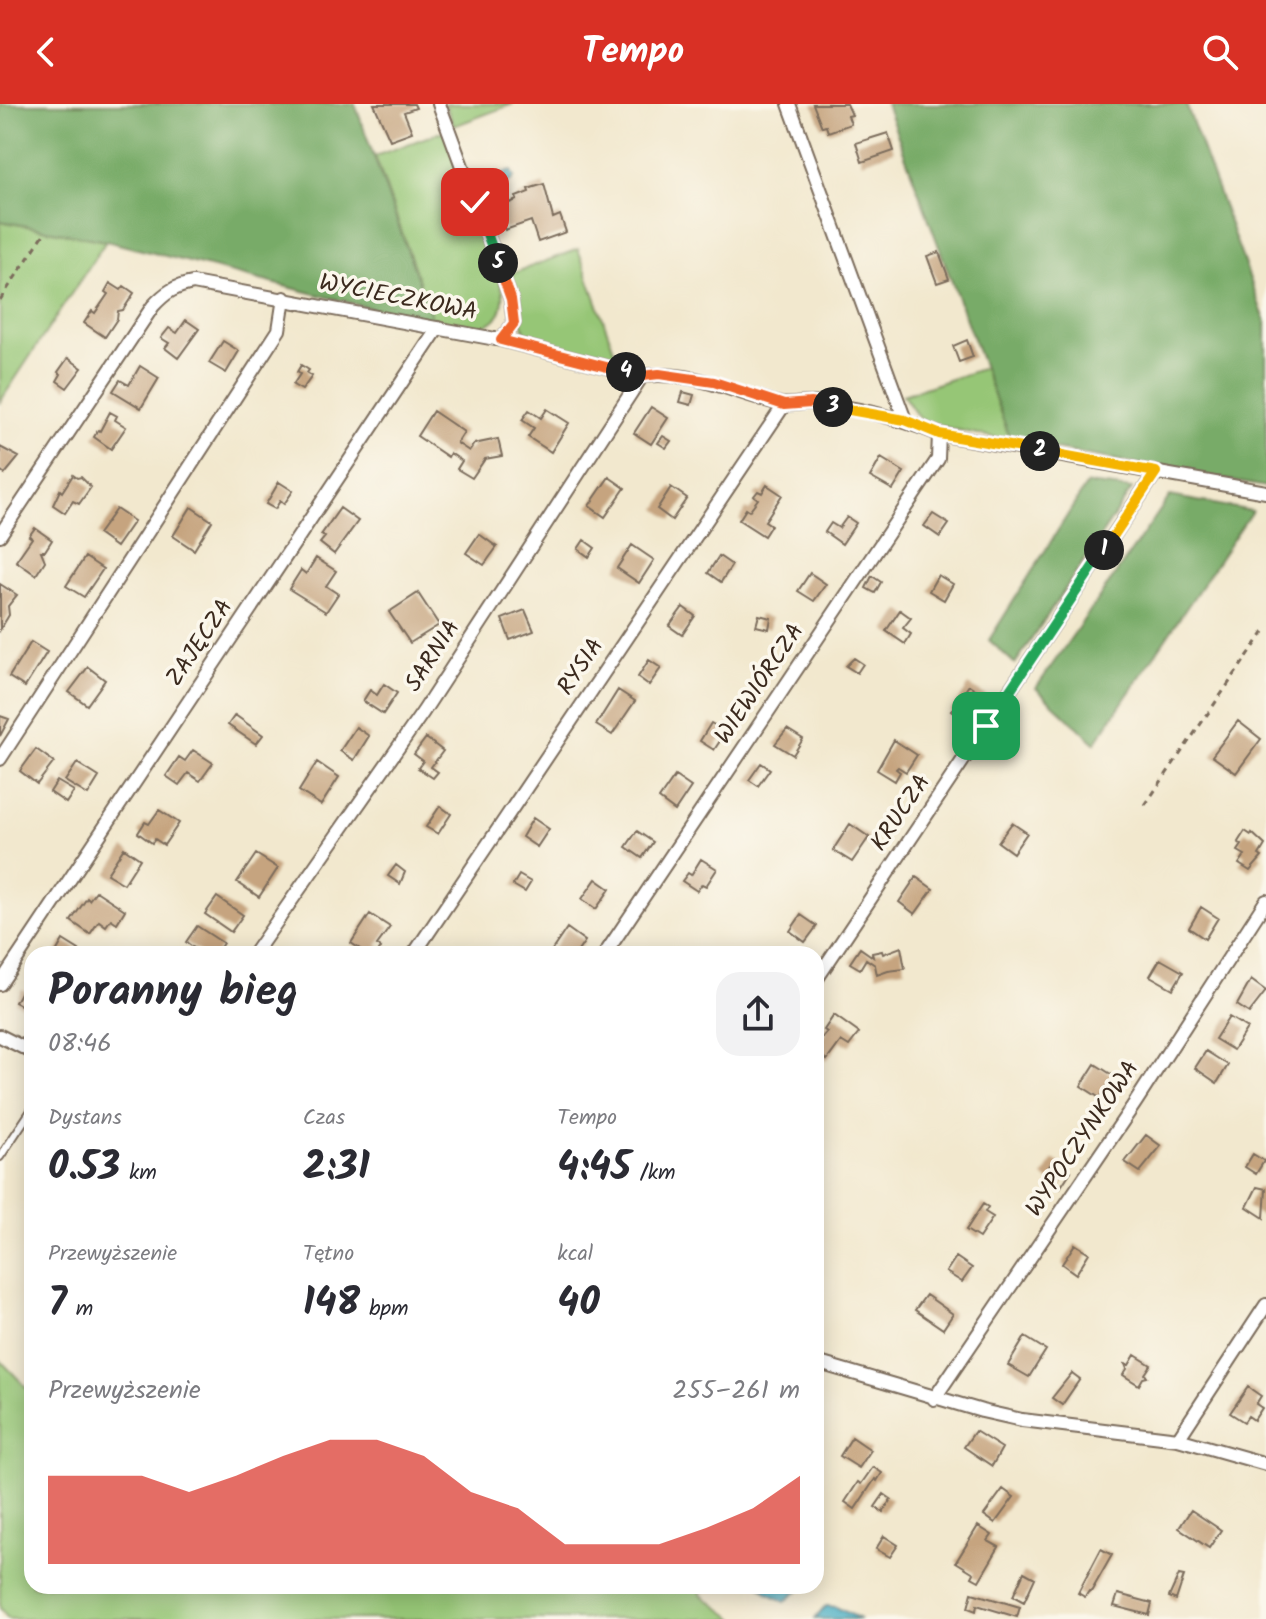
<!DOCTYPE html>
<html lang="pl">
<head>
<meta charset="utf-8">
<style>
	body { margin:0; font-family:Kalam,sans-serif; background:#f2f2f3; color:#2b2b33; height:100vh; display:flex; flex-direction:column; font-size:30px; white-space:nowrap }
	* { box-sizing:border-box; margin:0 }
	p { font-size:26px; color:#7c7c81 }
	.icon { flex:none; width:44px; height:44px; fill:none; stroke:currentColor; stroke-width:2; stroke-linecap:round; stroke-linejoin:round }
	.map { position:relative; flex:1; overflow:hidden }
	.details { position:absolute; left:24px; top:842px; width:800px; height:648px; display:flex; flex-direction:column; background:#fff; border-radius:24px; box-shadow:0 4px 20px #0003 }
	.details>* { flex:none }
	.pin { position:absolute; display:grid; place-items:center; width:68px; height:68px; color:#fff; margin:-34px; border-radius:16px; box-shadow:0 4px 12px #0006 }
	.km { position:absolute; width:40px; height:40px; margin:-20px; border-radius:50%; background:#222; color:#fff; font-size:22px; line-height:40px; text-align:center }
	.round { display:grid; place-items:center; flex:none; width:84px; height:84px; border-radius:24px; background:#f2f2f3 }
	.summary { display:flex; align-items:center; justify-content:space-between; height:136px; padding:0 24px }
	h1 { font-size:44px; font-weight:800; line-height:60px }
	.stats { display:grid; grid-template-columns:repeat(3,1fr); gap:12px; height:136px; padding:8px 24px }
	.stats div { display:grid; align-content:center }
	.stats b { font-size:40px; font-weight:800 }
	.stats small { font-size:22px; font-weight:400 }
	.stats p { font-size:22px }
	.chart { height:224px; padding:16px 24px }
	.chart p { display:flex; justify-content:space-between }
	.chart svg { width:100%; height:144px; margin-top:8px; fill:#d93025; opacity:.7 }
	header { display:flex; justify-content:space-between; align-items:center; height:104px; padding:0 24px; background:#d93025; color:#fff; font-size:36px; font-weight:800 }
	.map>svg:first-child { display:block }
	.green { fill:#96c676; stroke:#68784a; stroke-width:2 }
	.forest { fill:#78ab67; stroke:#5a6a42; stroke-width:2 }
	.water { fill:#42aac1; stroke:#3e6a70; stroke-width:2 }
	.building { fill:#c6a47f }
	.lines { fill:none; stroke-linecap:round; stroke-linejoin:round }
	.service-casing { stroke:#7b6c5c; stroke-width:10 }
	.minor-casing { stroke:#7b6c5c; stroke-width:16 }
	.path { stroke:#7b6c5c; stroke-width:3; stroke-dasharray:6 6; stroke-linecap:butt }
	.service { stroke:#fff; stroke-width:6 }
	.minor { stroke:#fff; stroke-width:12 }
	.split-1-casing { stroke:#fff; stroke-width:16 }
	.split-2-casing { stroke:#fff; stroke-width:16 }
	.split-3-casing { stroke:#fff; stroke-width:16 }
	.split-4-casing { stroke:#fff; stroke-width:16 }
	.split-5-casing { stroke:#fff; stroke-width:16 }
	.split-6-casing { stroke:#fff; stroke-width:16 }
	.split-1 { stroke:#22a559; stroke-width:10 }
	.split-2 { stroke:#f5b400; stroke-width:10 }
	.split-3 { stroke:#f5b400; stroke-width:10 }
	.split-4 { stroke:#f0652b; stroke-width:10 }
	.split-5 { stroke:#f0652b; stroke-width:10 }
	.split-6 { stroke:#22a559; stroke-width:10 }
	.labels { text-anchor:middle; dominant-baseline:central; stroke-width:7; stroke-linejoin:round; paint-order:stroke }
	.street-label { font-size:24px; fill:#3b2a1e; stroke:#fbf7ec }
</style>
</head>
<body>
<header><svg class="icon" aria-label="back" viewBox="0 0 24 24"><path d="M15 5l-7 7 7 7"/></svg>Tempo<svg class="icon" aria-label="search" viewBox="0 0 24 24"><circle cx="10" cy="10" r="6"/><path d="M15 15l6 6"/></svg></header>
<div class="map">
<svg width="1266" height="1515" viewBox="0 0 1266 1515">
	<rect width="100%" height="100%" fill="#fbf7ec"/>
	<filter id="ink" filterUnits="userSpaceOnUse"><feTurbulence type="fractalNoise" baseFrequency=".0125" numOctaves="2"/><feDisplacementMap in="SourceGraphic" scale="16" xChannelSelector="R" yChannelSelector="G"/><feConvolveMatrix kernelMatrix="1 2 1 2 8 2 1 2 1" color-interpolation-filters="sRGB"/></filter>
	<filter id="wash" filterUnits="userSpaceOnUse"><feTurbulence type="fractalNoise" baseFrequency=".006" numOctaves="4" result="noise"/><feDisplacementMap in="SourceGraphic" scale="32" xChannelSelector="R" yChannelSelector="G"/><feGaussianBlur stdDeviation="1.8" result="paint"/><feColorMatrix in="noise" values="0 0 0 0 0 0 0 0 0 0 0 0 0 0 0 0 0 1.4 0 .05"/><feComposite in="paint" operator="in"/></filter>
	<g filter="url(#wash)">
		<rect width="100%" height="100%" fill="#f2e8ce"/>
		<!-- green -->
		<path class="green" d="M445,0H513L454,22Z
			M446,26L503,187C507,231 464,226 434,220L375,52Z
			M0,117L106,137L0,298Z
			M578,145L618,257L573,248L525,228L508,171Z
			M984,264L1011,337L929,320L918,313L903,291Z
			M0,1256L32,1289V1482H705L700,1490L735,1515H8L0,1504Z"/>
		<!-- forest -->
		<path class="forest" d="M0,0H355L434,220L106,137L0,117Z
			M886,0H1186L1266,219V383L1011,337Z
			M1087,380L1132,385L1015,560L989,536Z
			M1170,392L1252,407L1095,639L1036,584Z"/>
		<!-- water -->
		<path class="water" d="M511,67L514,73L512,77L498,83L492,80L494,72Z
			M761,1482H803L785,1498L768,1489Z
			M826,1502L836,1503L860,1515H815Z"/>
		<g id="blocks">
			<!-- building -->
			<path class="building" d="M374,0H414L416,4L404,8L412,28L390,36Z
				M813,0H847L852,11L848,12L851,20L828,28L826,22L822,23Z
				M888,29L894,47L862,58L856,39Z
				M544,80L553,114L560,111L566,128L538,138L531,117L505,126L497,104L517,96L516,93L529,88L528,85Z
				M939,148L949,175L937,179L927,152Z
				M110,179L121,186L124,182L134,189L123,206L118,207L117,215L105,233L84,219L92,207L95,209L108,190L105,188Z
				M186,216L199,225L178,254L165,244L169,239L161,234L169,224L177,229Z
				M967,236L973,253L959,258L953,242Z
				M223,237L239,247L226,269L209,259Z
				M68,254L82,264L67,284L57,277L61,270L58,268Z
				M301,261L309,266L307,269L312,272L302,286L293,281L300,270L297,268Z
				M140,262L159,274L141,304L113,287L120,276L129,281Z
				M683,288L694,291L691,301L680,298Z
				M651,303L668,314L651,340L634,329Z
				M547,305L569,319L551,348L528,333L534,324L522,316L529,306L541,314Z
				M433,307L464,328L457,339L469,347L474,340L498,335L502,352L485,355L472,374L457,365L462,357L450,349L448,353L417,332Z
				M110,308L117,312L115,316L126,323L111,345L94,333L98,326L100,327Z
				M663,332L671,337L666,344L658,339Z
				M0,343L19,353L5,370L0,366Z
				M881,354L904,368L893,386L870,373Z
				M73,371L77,374L81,373L91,383L79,400L73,397L65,409L53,401L60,386L62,388Z
				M609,373L625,384L605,413L589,402Z
				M279,378L293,387L284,400L280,397L275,405L266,400Z
				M767,381L782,391L765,417L771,421L764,432L739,416L746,405L749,407L758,395L754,392L758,387L762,389Z
				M671,383L687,394L672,416L657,405Z
				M191,403L212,417L194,446L173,432Z
				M340,404L358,417L334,450L320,439L325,433L321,431Z
				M116,405L134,417L116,443L98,430Z
				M933,410L949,420L940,433L924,422Z
				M847,413L856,419L842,440L825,428L831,419L839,424Z
				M35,424L52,436L45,447H41L45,457L36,471L16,457L32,434L29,432Z
				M479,430L497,443L484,461L466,449Z
				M584,436L595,444L589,453L578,445Z
				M632,441L654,456L639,479L617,464Z
				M719,452L732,461L721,478L708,469Z
				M85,453L103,465L84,493L66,482Z
				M316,454L336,467L326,482L338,490L326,508L289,485L301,466L306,470Z
				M810,469L826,480L814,497L798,487Z
				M938,471L953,480L944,496L929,487Z
				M872,472L881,478L875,489L866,484Z
				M0,480L17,491L8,502L9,511L0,526Z
				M418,489L439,521L410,539L389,508Z
				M683,503L695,512L682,531L669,522Z
				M525,506L534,527L510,536L502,515Z
				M900,506L911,514L903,524L911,530L905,540L886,527Z
				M759,511L771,514L769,525L756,522Z
				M31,538L47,548L25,583L9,573Z
				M854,554L863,560L857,569L846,562Z
				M649,556L661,564L649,581L638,573Z
				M88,563L105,576L87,601L69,588Z
				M384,580L397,589L383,610L363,597L370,586L377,591Z
				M969,581L988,593L970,619L951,607Z
				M618,586L635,597L612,631L596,621Z
				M235,611L263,631L256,640L228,621Z
				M0,612L9,615L0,632Z
				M1238,617L1261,635L1236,669L1212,652Z
				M711,619L726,628L714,646L700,637Z
				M356,623L369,632L354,656L340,647Z
				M787,625L803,635L793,651L775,640Z
				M426,634L443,647L431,663L438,668L433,674L418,664L423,657L414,650Z
				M894,636L917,651L906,668L898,663L896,665L900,668L895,677L877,666Z
				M36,645L54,658L37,680L20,667Z
				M193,646L213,659L200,677L188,669L179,681L166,672L179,653L185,657Z
				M317,658L339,673L321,701L299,687Z
				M77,659L99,673L88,691L65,677Z
				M761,659L770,665L758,682L749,676Z
				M675,672L691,683L675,707L659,695Z
				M57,677L74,687L66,699L50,688Z
				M440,702L451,710L438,730L426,723Z
				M159,706L179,719L164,741L155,735L152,739L138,729L145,718L149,720Z
				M533,714L549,725L537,743L522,733Z
				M1012,719L1027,729L1013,749L998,738Z
				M850,720L869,733L852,758L833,746Z
				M637,727L653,738L642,754L626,743Z
				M1245,727L1251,731L1252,729L1265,741L1259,751L1262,753L1250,767L1239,760L1245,751L1238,747L1242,741L1238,738Z
				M124,744L140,755L124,780L107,770Z
				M256,750L278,764L259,793L237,778Z
				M701,755L717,765L706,782L702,780L697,787L682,777L688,769L691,771Z
				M396,761L405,768L400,780L388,772Z
				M519,771L531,778L525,788L513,781Z
				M916,773L933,785L915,810L899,798Z
				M596,775L610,785L596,805L582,795Z
				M96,787L125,806L117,819L111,815L106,822L99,817L90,830L71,817L87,794L89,796Z
				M217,793L243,811L231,828L205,810Z
				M1201,803L1218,814L1205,835L1189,824Z
				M370,810L390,823L377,841L381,844L377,850H357L360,845L351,839Z
				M801,811L817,822L805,838L790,827Z
				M197,822L223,839L216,850H202L186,838Z
				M567,824L585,837L576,850H552L550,849Z
				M63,836L79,846L76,850H55Z
				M901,843L905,865L888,867L877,871L875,861L866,855L860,865L850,859L860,844L873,853L872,849L882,847L883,850Z
				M1160,855L1183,868L1173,885L1150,872Z
				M1251,876L1266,887L1249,909L1237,901Z
				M32,884V907L15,898L22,885L29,889Z
				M834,911L859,929L849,942L841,937L827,956L816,948V933L820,936L827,928L824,926Z
				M1229,913L1247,924L1233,946L1215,935Z
				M1206,947L1228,961L1217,979L1195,964Z
				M1095,960L1114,972L1100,994L1081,982Z
				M1146,1031L1161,1042L1140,1068L1125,1058Z
				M1253,1050L1264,1057L1256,1070L1245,1063Z
				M1053,1056L1071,1067L1060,1084L1043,1073Z
				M1257,1083L1266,1085L1264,1114L1247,1103Z
				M983,1100L988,1103L985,1108L993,1113L979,1134L966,1126Z
				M1075,1140L1089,1149L1076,1170L1062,1160Z
				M956,1153L972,1164L962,1178L946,1168Z
				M926,1191L953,1210L943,1225L915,1206Z
				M1025,1233L1046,1246L1029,1273L1008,1261Z
				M1135,1251L1151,1261L1145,1270L1147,1273L1143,1274L1139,1281L1123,1271L1127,1265L1125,1260L1129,1261Z
				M1072,1269L1080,1275L1062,1301L1052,1294Z
				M1248,1283L1261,1292L1256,1300L1262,1304L1254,1316L1248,1312L1244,1318L1230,1309Z
				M975,1327L1002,1344L992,1362L964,1343Z
				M852,1333L871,1346L859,1364L840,1352Z
				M873,1363L882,1369L877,1377L875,1375L855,1405L845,1398L858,1378L861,1380Z
				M1003,1385L1014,1393L995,1419L984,1411Z
				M884,1390L891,1395L883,1408L875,1403Z
				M1191,1406L1221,1426L1209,1444L1179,1424Z
				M978,1422L992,1431L988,1437L999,1443L979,1477L972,1473L974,1469L956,1458Z
				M884,1432L898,1441L890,1453L876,1445Z
				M1101,1445L1112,1451L1091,1488L1089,1487L1085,1493L1078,1489Z
				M1024,1468L1035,1474L1024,1498L1013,1492Z
				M1179,1471L1184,1472L1176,1496L1169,1493Z
				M972,1489L1020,1503L1017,1513L977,1501L976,1507L968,1504Z
				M1118,1490L1152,1499L1149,1511L1114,1502Z"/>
		</g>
	</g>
	<g filter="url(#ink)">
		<use href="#blocks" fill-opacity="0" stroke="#7b6c5c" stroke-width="2"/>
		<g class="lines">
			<defs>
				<path id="service" d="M0,1053L32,1005"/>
				<path id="minor" d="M439,0L511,195L514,219L501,236
					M789,0L905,316
					M0,431L153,202C165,189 175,182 193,179L501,236L642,272C695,266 733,289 781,300C791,302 802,298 812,299C855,303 899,314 939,330L1266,388
					M0,655L279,226L284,194
					M254,850L423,608L642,272
					M414,850L784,301
					M605,850L938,355L939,330
					M816,876L1156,368
					M0,880L438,224
					M0,932L32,948
					M816,1258L982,1307L1022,1316L1178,1335L1266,1360
					M934,1295L1135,999L1266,797
					M1178,1335L1266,1201"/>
			</defs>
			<!-- service casing -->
			<use href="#service" class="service-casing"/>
			<!-- minor casing -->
			<use href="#minor" class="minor-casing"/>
			<!-- path -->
			<path class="path" d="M0,196L44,130
				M1145,701L1266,525"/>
			<!-- service -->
			<use href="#service" class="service"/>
			<!-- minor -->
			<use href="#minor" class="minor"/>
		</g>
	</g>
	<g class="lines" filter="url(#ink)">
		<defs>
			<path id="split-1" d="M986,622L1104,446"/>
			<path id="split-2" d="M1040,347L1156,368L1104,446"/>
			<path id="split-3" d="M833,303L905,316L939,330L1040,347"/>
			<path id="split-4" d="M626,268L642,272L659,270L714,278L784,301L811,299L833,303"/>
			<path id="split-5" d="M498,159L511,195L514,219L501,236L626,268"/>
			<path id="split-6" d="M475,98L498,159"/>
		</defs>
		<!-- split-1 casing -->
		<use href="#split-1" class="split-1-casing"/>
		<!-- split-2 casing -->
		<use href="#split-2" class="split-2-casing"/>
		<!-- split-3 casing -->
		<use href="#split-3" class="split-3-casing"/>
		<!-- split-4 casing -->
		<use href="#split-4" class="split-4-casing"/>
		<!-- split-5 casing -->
		<use href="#split-5" class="split-5-casing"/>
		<!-- split-6 casing -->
		<use href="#split-6" class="split-6-casing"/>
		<!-- split-1 -->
		<use href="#split-1" class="split-1"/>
		<!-- split-2 -->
		<use href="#split-2" class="split-2"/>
		<!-- split-3 -->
		<use href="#split-3" class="split-3"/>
		<!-- split-4 -->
		<use href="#split-4" class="split-4"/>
		<!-- split-5 -->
		<use href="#split-5" class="split-5"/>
		<!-- split-6 -->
		<use href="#split-6" class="split-6"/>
	</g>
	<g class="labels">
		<!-- street labels -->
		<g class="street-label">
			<text transform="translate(398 194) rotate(11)">WYCIECZKOWA</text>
			<text transform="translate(200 539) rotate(-56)">ZAJĘCZA</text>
			<text transform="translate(433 552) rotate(-57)">SARNIA</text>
			<text transform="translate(581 563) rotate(-56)">RYSIA</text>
			<text transform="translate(760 580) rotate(-56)">WIEWIÓRCZA</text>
			<text transform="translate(901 709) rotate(-56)">KRUCZA</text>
			<text transform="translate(1083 1035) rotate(-56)">WYPOCZYNKOWA</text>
		</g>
	</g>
</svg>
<div class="pin" style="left:986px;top:622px;background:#1e9e55"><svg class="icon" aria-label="arrive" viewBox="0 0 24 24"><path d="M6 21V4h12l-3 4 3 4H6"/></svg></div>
<div class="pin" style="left:475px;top:98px;background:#d93025"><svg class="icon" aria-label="check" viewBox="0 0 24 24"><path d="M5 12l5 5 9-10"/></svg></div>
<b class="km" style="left:1104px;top:446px">1</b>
<b class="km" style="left:1040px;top:347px">2</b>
<b class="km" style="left:833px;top:303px">3</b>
<b class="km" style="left:626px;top:268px">4</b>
<b class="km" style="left:498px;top:159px">5</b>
<section class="details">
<div class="summary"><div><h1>Poranny bieg</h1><p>08:46</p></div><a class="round"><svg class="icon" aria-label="share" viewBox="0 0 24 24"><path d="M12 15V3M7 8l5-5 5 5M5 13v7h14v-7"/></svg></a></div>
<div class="stats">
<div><p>Dystans</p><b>0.53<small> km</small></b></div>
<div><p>Czas</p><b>2:31</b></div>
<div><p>Tempo</p><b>4:45<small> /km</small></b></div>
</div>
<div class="stats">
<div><p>Przewyższenie</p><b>7<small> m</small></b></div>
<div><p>Tętno</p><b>148<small> bpm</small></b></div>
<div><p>kcal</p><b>40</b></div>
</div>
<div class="chart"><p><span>Przewyższenie</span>255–261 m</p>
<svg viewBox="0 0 160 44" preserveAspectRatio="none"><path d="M0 44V17L10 17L20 17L30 22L40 17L50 11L60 6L70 6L80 11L90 22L100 27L110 38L120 38L130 38L140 33L150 27L160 17V44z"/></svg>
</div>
</section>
</div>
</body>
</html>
